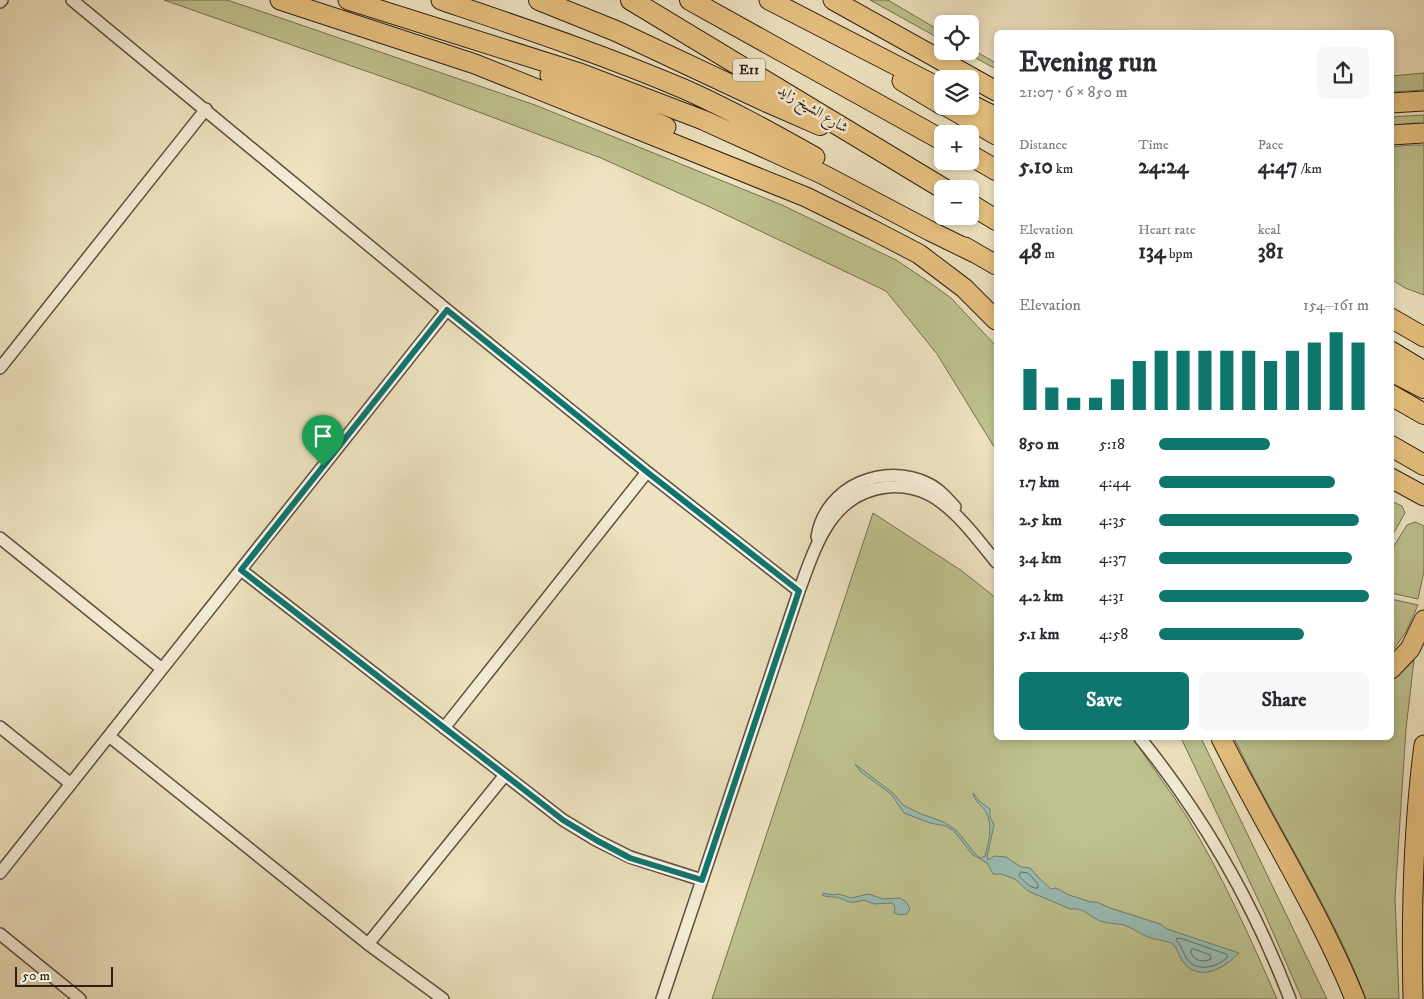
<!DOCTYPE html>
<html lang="en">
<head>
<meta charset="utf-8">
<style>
	body { margin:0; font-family:"IM FELL DW Pica",Amiri,serif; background:#f7f7f7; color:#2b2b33; height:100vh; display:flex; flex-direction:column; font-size:19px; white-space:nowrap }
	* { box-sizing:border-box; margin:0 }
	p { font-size:16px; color:#7c7c81 }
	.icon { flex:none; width:28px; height:28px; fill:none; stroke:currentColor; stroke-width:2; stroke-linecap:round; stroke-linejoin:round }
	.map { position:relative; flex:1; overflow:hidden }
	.drawer { position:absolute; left:994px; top:30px; width:400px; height:710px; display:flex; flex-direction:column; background:#fff; border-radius:8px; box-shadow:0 2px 8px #0003 }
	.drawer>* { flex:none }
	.fabs { position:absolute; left:934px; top:15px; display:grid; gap:10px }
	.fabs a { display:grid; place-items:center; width:45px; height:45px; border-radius:8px; background:#fff; box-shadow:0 2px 8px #0003; font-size:25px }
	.scale { position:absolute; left:15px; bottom:12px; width:98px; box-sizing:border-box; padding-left:5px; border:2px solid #2f1e11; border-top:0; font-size:14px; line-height:18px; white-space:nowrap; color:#2f1e11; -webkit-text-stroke:4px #f4edd6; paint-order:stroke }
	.pin { position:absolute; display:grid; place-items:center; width:42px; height:42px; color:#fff; margin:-51px -21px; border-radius:50% 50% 50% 0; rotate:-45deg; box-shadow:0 0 5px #0007 }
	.pin .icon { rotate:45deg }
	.round { display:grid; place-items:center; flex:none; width:52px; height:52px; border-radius:8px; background:#f7f7f7 }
	.head { display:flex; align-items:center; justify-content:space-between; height:85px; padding:0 25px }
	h1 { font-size:28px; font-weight:800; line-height:38px }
	.stats { display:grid; grid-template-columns:repeat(3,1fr); gap:8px; height:85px; padding:5px 25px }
	.stats div { display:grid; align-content:center }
	.stats b { font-size:21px; font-weight:800 }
	.stats small { font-size:14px; font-weight:400 }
	.stats p { font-size:14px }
	.chart { height:140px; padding:10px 25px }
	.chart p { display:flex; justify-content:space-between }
	.chart svg { width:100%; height:90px; margin-top:5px; stroke:#0f766e; stroke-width:6 }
	.action { display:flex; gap:10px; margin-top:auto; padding:10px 25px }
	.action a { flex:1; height:58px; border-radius:8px; background:#0f766e; color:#fff; font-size:20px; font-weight:800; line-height:58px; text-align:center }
	.action a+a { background:#f7f7f7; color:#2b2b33 }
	ul { padding:0 25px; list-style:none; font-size:16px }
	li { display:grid; grid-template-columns:80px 60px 1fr; align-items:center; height:38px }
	li i { height:12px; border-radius:6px; background:#0f766e }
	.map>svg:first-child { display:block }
	.green { fill:#bec28f; stroke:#767050 }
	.water { fill:#99beb5; stroke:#6f7e73 }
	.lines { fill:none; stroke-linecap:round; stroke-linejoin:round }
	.shore { stroke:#646e63; stroke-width:1 }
	.minor-casing { stroke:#5f4f3d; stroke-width:14 }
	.trunk-casing { stroke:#2f1e11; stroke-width:21 }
	.motorway-casing { stroke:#2f1e11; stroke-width:22 }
	.minor { stroke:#f4edd6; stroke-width:11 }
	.trunk { stroke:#e7c280; stroke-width:19 }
	.motorway { stroke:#e7c280; stroke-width:20 }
	.route-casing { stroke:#fff; stroke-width:10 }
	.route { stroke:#0f766e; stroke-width:6 }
	.labels { text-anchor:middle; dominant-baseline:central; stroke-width:5; stroke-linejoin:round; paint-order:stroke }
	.shield { fill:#f4edd6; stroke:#6a5c4c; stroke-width:1 }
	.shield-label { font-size:14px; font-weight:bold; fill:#2f1e11 }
	.street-label { font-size:15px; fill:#2f1e11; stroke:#f4edd6 }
</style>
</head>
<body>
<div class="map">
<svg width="1424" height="999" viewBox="0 0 1424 999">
	<rect width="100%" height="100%" fill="#eee3c0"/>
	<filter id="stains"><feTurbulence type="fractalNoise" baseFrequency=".004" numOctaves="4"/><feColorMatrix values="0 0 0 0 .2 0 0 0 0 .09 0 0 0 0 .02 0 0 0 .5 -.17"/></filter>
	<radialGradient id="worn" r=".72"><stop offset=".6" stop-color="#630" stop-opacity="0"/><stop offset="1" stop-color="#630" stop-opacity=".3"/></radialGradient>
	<!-- green -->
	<path class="green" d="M164,0H227L266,13L535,105L782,205L896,260L929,282L951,298L996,346V450L937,354L886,291L712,208L601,158L420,90Z
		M870,0H888L942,32V40Z
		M970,48L996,63V69L963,51H970Z
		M1424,73V90L1391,92V76Z
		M1424,115V124L1413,123L1391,126V117Z
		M1410,145H1424V295L1405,288L1391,279V147Z
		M1391,501L1402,506L1405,513L1391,538Z
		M873,513L962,571L996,598V738H1133C1150,765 1170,790 1187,817C1222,875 1250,937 1277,999H712Z
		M1415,522L1424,526V571L1418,599L1391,593V551L1407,525Z
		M1391,599L1418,605L1406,632L1391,653Z
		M1414,660L1406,729L1395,898L1399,999H1366C1331,907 1276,826 1234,738H1391V682Z
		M1181,738H1201L1327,999H1302L1264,912Z"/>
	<!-- water -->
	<path class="water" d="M855,764L893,793L903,805L921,814L944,822L957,831L977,856L981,858L985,856C989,841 994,823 984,809C980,804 974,801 973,793L979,801L990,809V817L994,825L987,857L988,860L994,856L1006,857L1021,867L1030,868L1039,878L1051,889L1056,888L1069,895L1091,902H1097L1110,908L1160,924L1167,929L1239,953C1225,968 1199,983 1183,962C1178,956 1178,947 1171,943C1164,940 1155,940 1148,937C1140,934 1133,928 1124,925C1115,923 1106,924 1098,920C1087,915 1083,907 1070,909L1028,891L1015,879L1001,874H993L987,863L973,855L954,831L946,826L930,823L904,813L891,794L861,772Z
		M823,893L832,895L839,894L851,898L869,894L883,899L900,898L906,902L910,909L907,914L900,915L894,913L895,907L892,903L874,904L864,900C846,905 850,900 835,897C830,897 826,897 822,895Z"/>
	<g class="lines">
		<!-- shore -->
		<path class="shore" d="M1021,872L1028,873L1038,884V888C1030,889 1024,881 1019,876Z
			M1177,938L1183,939L1226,954L1228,957C1217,967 1197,973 1187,959C1183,953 1182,946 1177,941Z
			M1194,949L1210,955L1211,959C1203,963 1195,961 1191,953V950Z"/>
		<defs>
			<path id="minor" d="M72,0L447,310L647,472L799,591
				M0,2L2,0
				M0,368L206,109
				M817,537C825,486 885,461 929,484C939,489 947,498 955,507
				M0,538L162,669
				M241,570L563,820L596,840L630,857L702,880
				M0,727L71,784
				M444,728L647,472
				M109,736L368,944L443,999
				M1140,738C1203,816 1254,905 1290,999
				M0,873L447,310
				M0,934L80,999
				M368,944L505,775
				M662,999L799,591C816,545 831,493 887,487C905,485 924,490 938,500C961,516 979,541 996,562"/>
			<path id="trunk" d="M280,0L475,64L806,197L873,230L919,254L964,288L996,320
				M348,0L580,73L703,120L822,174L930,231L975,253
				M441,0C523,28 604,55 684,89C729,109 772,133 815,157
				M769,0L942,89
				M833,0L996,91
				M550,75L666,127
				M902,81L942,105
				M1391,103L1424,101
				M970,104L996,117
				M946,106L996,135
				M1391,135L1424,133
				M965,247L996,265
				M1391,318L1424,337
				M1391,351L1424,371
				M1391,478L1424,496
				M1391,669L1410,649L1424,620
				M1221,738C1264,825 1318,908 1355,999
				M1413,999C1411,914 1413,829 1424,745"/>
			<path id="motorway" d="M539,0L616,31L765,101L820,125
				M631,0L944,189
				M690,0L942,140
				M970,155L996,170
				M970,204L996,220
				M1391,371L1424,388
				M1391,395L1424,414
				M1391,446L1424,465"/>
		</defs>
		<!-- minor casing -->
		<use href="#minor" class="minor-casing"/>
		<!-- trunk casing -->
		<use href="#trunk" class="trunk-casing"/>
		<!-- motorway casing -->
		<use href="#motorway" class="motorway-casing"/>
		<!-- minor -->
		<use href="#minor" class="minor"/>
		<!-- trunk -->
		<use href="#trunk" class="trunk"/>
		<!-- motorway -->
		<use href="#motorway" class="motorway"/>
	</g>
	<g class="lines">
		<defs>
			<path id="route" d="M447,310L647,472L799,591L702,880L630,858L596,840L563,820L241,570Z"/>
		</defs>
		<!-- route casing -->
		<use href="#route" class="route-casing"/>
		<!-- route -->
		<use href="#route" class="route"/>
	</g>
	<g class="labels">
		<!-- shield labels -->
		<rect class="shield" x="733" y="58.5" width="32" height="23" rx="4"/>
		<g class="shield-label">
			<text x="749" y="70">E11</text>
		</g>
		<!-- street labels -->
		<g class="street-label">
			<text transform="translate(813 109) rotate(31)">شارع الشيخ زايد</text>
		</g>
	</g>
	<rect width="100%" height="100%" filter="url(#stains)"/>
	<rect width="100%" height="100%" fill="url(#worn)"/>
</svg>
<div class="fabs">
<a><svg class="icon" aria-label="locate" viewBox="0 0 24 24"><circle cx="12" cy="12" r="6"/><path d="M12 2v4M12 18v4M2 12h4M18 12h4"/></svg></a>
<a><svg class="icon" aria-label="layers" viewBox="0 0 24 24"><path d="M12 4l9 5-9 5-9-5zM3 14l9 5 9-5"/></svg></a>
<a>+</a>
<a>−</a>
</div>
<div class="scale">50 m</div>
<div class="pin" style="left:323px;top:466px;background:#1e9e55"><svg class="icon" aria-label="arrive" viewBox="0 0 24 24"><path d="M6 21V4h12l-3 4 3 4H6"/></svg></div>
<section class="drawer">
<div class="head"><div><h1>Evening run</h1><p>21:07 · 6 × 850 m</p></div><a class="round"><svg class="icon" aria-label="share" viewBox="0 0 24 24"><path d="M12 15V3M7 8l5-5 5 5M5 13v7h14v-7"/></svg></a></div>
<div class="stats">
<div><p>Distance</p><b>5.10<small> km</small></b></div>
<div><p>Time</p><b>24:24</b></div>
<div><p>Pace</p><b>4:47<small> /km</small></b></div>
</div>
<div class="stats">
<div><p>Elevation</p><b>48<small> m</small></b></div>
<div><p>Heart rate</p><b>134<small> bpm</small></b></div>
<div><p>kcal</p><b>381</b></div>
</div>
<div class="chart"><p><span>Elevation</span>154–161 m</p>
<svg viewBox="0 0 160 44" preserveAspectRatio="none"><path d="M5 44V24M15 44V33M25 44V38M35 44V38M45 44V29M55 44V20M65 44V15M75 44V15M85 44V15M95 44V15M105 44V15M115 44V20M125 44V15M135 44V11M145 44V6M155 44V11"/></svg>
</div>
<ul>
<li><b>850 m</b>5:18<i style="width:53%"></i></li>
<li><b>1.7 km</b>4:44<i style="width:84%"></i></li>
<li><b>2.5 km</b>4:35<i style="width:95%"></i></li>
<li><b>3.4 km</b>4:37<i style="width:92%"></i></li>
<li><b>4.2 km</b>4:31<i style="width:100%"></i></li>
<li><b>5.1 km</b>4:58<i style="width:69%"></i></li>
</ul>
<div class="action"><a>Save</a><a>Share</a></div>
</section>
</div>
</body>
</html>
